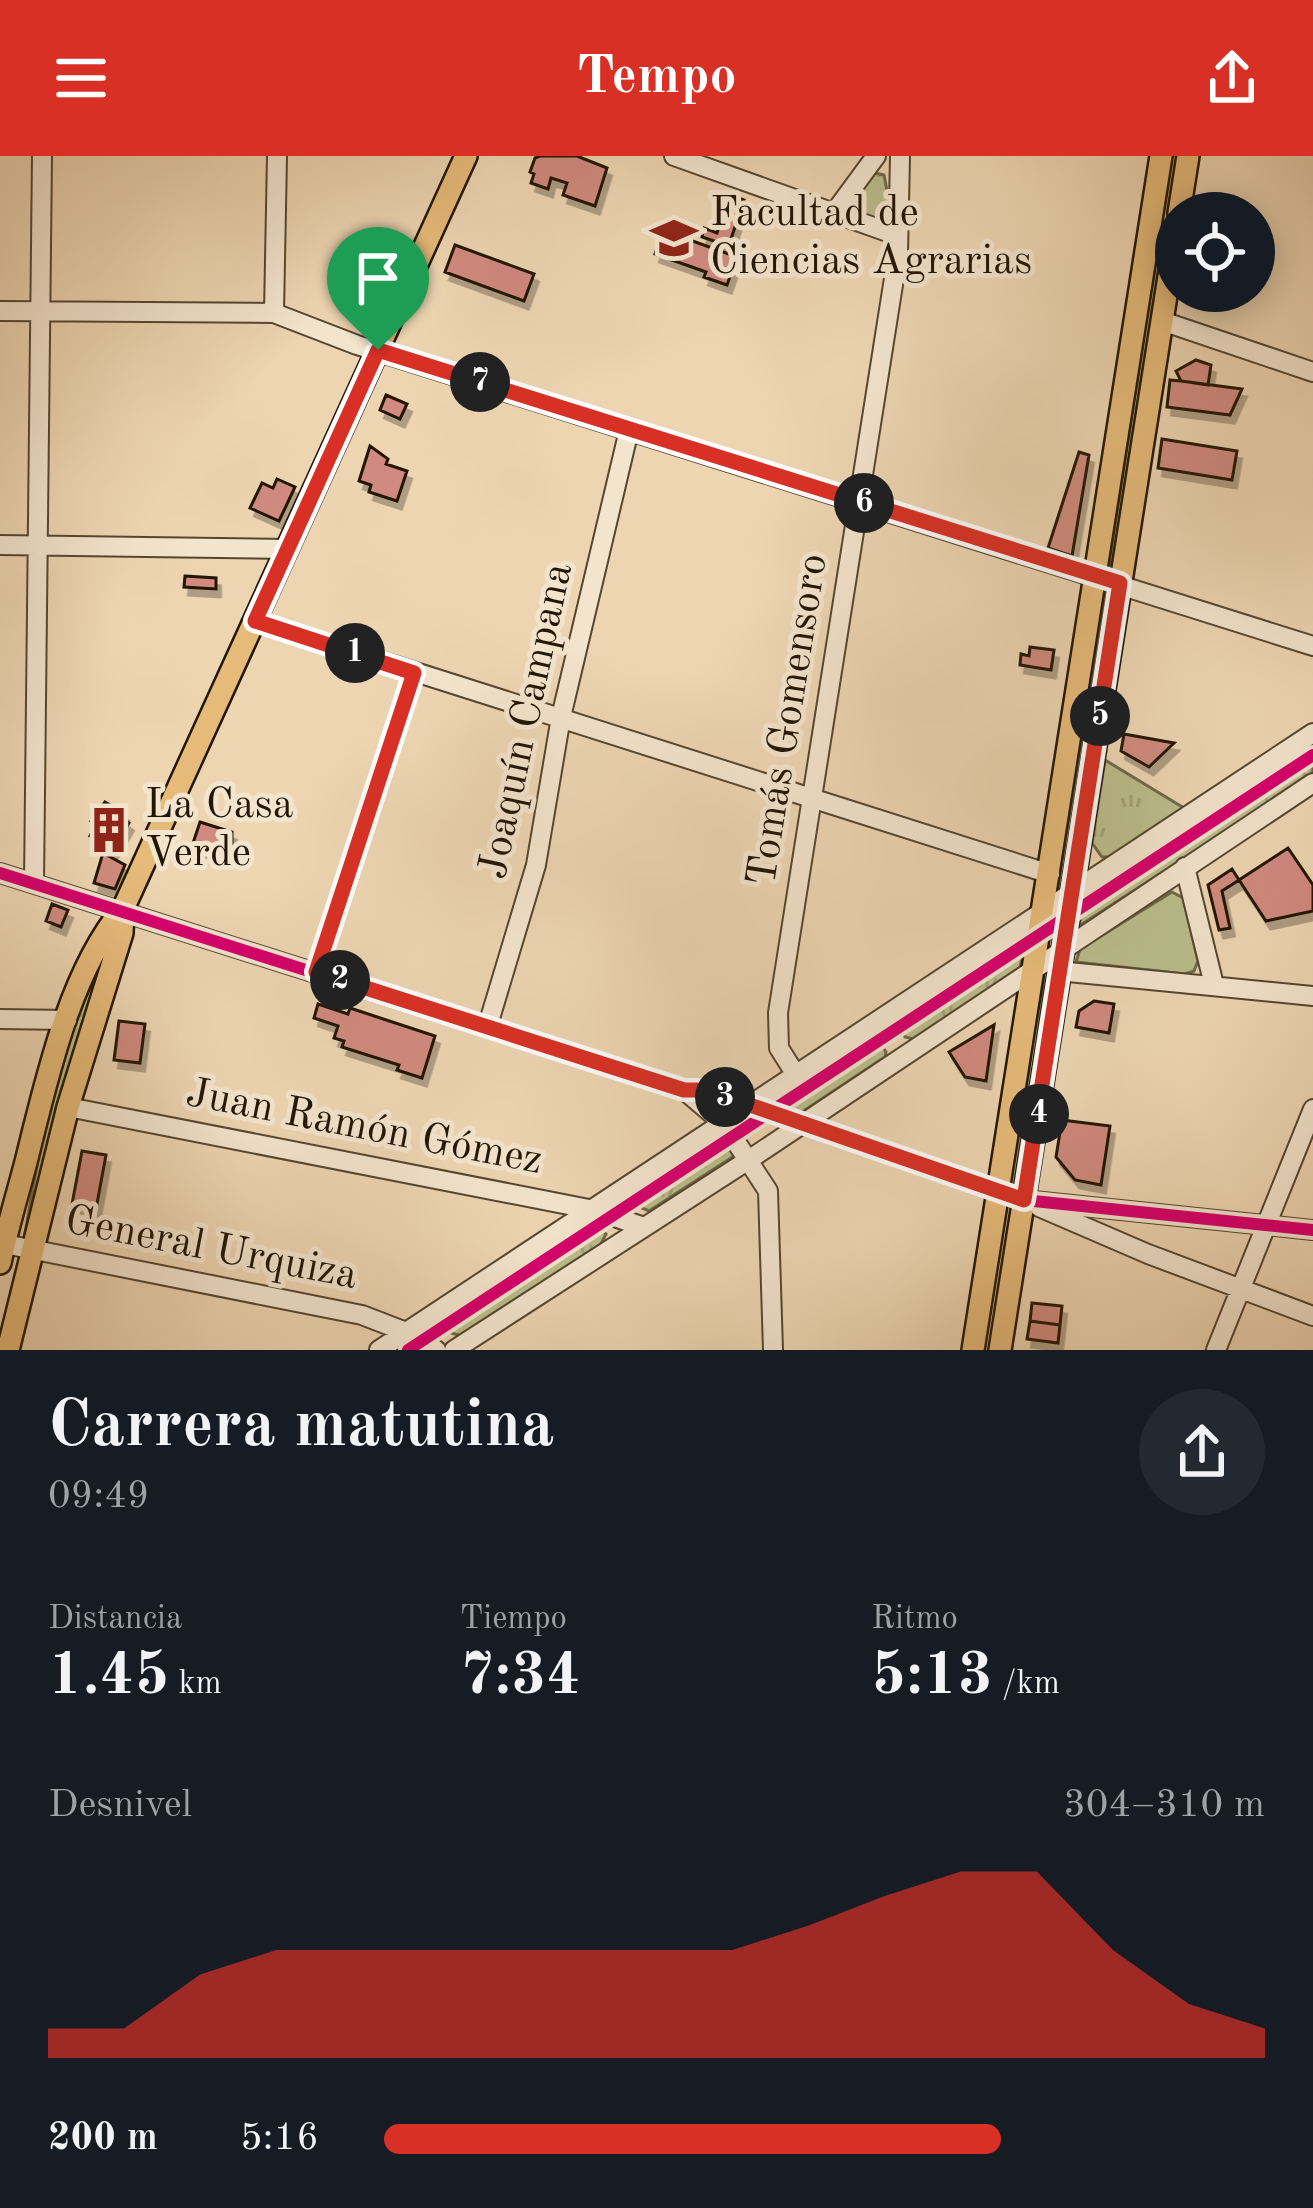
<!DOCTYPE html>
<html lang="es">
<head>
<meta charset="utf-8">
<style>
	body { margin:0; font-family:"Old Standard TT",serif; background:#242831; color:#f1f3f6; height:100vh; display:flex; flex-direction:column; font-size:45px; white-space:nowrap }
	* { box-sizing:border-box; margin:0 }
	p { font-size:39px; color:#9ea1a6 }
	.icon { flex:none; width:66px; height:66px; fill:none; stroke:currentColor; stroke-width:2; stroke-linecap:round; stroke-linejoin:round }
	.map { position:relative; height:1194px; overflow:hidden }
	.sheet { display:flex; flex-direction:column; background:#171b24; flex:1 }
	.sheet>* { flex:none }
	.tools { position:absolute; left:1155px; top:36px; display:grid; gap:24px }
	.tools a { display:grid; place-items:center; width:120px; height:120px; border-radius:50%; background:#171b24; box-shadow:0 6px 30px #0003; font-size:60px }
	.pin { position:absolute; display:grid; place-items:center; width:102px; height:102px; color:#fff; margin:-123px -51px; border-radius:50% 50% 50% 0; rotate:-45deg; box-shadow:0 0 12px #0007 }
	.pin .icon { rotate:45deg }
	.km { position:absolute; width:60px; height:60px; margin:-30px; border-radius:50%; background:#222; color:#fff; font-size:33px; line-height:60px; text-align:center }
	.round { display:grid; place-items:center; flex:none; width:126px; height:126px; border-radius:63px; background:#242831 }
	.summary { display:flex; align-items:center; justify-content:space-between; height:204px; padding:0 48px }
	h1 { font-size:66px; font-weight:800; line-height:90px }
	.stats { display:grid; grid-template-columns:repeat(3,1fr); gap:18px; height:204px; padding:12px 48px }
	.stats div { display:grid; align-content:center }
	.stats b { font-size:60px; font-weight:800 }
	.stats small { font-size:33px; font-weight:400 }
	.stats p { font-size:33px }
	.chart { height:336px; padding:24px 48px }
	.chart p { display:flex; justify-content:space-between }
	.chart svg { width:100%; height:216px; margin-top:12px; fill:#d93025; opacity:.7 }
	ul { padding:0 48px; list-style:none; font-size:39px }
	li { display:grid; grid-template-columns:192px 144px 1fr; align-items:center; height:90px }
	li i { height:30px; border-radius:15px; background:#d93025 }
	header { display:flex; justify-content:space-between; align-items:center; height:156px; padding:0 48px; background:#d93025; color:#fff; font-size:54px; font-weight:800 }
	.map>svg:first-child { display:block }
	.grass { fill:url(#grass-tufts); stroke:#6e6a48; stroke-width:3 }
	.park { fill:#babd8b; stroke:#6e6a48; stroke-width:3 }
	.building { fill:#d08a7f; stroke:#221606; stroke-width:3; filter:url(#shadow) }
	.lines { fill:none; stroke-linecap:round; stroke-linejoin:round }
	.minor-casing { stroke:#554631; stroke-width:22 }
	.major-casing { stroke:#221606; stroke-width:26 }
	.minor { stroke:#f3e4cd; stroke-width:18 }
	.major { stroke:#e6ba79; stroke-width:21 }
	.cycleway-casing { stroke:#f3e4cd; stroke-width:20 }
	.cycleway { stroke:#d6006c; stroke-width:12 }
	.route-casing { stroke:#fff; stroke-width:24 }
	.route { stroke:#d93025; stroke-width:15 }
	.labels { text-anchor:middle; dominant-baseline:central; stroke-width:10; stroke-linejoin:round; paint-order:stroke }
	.poi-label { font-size:42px; fill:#221606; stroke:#f3e4cd; text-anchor:start }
	.street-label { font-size:42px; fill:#221606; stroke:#f3e4cd }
</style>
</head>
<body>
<header><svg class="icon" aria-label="menu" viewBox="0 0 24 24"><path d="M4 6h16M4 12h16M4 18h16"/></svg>Tempo<svg class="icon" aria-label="share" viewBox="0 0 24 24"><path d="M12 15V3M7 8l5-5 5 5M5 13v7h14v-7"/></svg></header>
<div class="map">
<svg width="1313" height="1194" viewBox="0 0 1313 1194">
	<defs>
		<pattern id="grass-tufts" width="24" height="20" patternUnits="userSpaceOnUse" patternTransform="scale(3)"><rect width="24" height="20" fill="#babd8b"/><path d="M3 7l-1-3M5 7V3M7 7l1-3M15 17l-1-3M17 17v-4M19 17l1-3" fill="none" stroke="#a0a276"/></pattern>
		<filter id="shadow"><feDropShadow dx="4.5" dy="8" stdDeviation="0" flood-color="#0004"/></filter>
	</defs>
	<rect width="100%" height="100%" fill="#edd5b2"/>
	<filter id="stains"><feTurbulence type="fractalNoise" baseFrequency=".00167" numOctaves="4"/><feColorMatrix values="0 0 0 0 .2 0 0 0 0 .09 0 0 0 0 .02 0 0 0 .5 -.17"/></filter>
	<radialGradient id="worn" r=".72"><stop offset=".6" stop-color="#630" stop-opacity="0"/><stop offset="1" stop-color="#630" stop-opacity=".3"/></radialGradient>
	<!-- grass -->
	<path class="grass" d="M1171,0H1177L1114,406L1109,409Z
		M875,17L884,19L891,56L880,66L856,57L852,47Z
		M1105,435L1109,439L1065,727L1058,730Z
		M1313,589V619L1079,770L1085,741Z
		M1105,604L1184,652L1110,701H1102L1092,687Z
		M1027,779L1020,812L913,883L905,881L898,867L899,863Z
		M103,798L29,1077H25L42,981L69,879Z
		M1046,821L1017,1029L1013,1032L1008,1026L1042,822Z
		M871,881L877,882L886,896L885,901L802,956L775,950L776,944Z
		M719,981L725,982L734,1000L649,1055L637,1050L635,1041L641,1033Z
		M595,1067L606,1078L601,1088L462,1180L451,1177L446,1169L448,1160L587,1068Z"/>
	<!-- park -->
	<path class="park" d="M1172,736L1183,742L1198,805L1194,815L1185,818L1076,806L1080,793Z"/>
	<!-- building -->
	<path class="building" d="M540,0H577L607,12L595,50L563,39L567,27L551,22L548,33L531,27L534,18L530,16L535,2Z
		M729,38L744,44L731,83L723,88L702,81L704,72L717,77Z
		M687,83L737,101L727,129L704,121L706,116L655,98L659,86L683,95Z
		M455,89L534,118L524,145L445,116Z
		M1196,204L1211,209L1208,229L1181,225L1176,215Z
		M1170,224L1181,225L1242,233L1230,259L1167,251Z
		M386,239L407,248L400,263L380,254Z
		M1162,283L1237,295L1232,324L1158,312Z
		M370,290L388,303L386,308L407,315L397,345L369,336L371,329L359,325Z
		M1079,296L1089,299L1072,400L1048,392Z
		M277,323L295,331L279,365L250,352L262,327L273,332Z
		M185,420L216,422V433L184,431Z
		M1030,491L1054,494L1051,514L1020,509L1021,498L1029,500Z
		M1124,578L1174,587L1149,611L1121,595Z
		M105,646L124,657L121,661L129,667L113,694L90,680L97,668L91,665Z
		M200,666L232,676V702L192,690Z
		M1288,692L1313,729V755L1266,765L1239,724Z
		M103,697L125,709L115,733L94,727Z
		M1232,713L1239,724L1222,735L1230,772L1219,774L1208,729Z
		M52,748L68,754L61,771L46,765Z
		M1094,845L1114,848L1109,877L1076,871L1079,855Z
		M318,848L348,858L350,852L435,880L422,922L397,914L399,909L342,891L344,885L334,882L338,870L314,862Z
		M119,865L145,868L140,907L114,904Z
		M994,869L986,925L965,921L949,896Z
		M1062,964L1110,970L1101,1029L1075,1024L1056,1001Z
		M82,995L106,999L96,1053L72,1048Z
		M1032,1147L1062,1150L1060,1169L1030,1165Z
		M1030,1165L1060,1169L1058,1187L1027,1183Z"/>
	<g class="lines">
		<defs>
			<path id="minor" d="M674,0L896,79
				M834,57L876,0
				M0,155L274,157L357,189L1313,490
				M274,157L277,0
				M1162,165L1313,216
				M0,389L288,393
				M255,465L1050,718
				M1185,711L1214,829
				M0,717L684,934H697L753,950L1024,1044L1313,1074
				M34,727L42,0
				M1058,815L1313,840
				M316,816L414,517
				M0,863L67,864
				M488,869L536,709L561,561L629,274
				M796,919L779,892L778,857L898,97L900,0
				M684,934L725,969L768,1035L773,1194
				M68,951L594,1054L644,1071
				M1039,1051L1148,1098L1313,1160
				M0,1087L362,1159L406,1176L436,1194
				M379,1194L1313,577
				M454,1194L750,1003L1313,627
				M1216,1194L1313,953"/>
			<path id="major" d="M1179,57L1188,0
				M0,1107C7,1073 17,1040 26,1006C46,926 69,817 123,753L466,0
				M8,1194L68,951L122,777L123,754
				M973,1194L1161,0
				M1000,1194L1176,76"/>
		</defs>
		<!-- minor casing -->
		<use href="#minor" class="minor-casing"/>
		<!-- major casing -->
		<use href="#major" class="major-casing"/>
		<!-- minor -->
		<use href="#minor" class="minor"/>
		<!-- major -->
		<use href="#major" class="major"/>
		<defs>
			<path id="cycleway" d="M0,717L684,934H697L753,950L1024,1044L1313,1074
				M408,1194L1313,599"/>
		</defs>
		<!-- cycleway casing -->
		<use href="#cycleway" class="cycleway-casing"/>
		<!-- cycleway -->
		<use href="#cycleway" class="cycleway"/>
	</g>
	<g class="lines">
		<defs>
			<path id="route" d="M378,194L1120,427L1024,1044L753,950L697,934H684L316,816L414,517L255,465Z"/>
		</defs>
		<!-- route casing -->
		<use href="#route" class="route-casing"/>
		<!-- route -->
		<use href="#route" class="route"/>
	</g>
	<!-- icons -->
	<defs>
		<symbol id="university-bare" viewBox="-9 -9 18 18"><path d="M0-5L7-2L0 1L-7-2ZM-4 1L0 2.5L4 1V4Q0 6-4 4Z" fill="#8f2418" stroke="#f3e4cd" stroke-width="2.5" paint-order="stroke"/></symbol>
		<symbol id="building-bare" viewBox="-9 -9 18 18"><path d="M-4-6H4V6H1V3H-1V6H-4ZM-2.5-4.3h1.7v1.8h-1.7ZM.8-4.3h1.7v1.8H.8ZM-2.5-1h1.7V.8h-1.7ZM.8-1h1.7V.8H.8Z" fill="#8f2418" stroke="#f3e4cd" stroke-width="2.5" paint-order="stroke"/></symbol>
	</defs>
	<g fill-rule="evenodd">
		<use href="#university-bare" x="641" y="49" width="66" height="66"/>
		<use href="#building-bare" x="76" y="641" width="66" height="66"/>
	</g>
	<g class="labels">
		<!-- poi labels -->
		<g class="poi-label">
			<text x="710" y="58">Facultad de<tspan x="710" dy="48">Ciencias Agrarias</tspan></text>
			<text x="145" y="650">La Casa<tspan x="145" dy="48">Verde</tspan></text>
		</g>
		<!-- street labels -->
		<g class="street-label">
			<text transform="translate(789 564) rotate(-81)">Tomás Gomensoro</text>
			<text transform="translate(527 565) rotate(-78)">Joaquín Campana</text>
			<text transform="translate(364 972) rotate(11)">Juan Ramón Gómez</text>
			<text transform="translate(211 1093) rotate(11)">General Urquiza</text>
		</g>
	</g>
	<rect width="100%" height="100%" filter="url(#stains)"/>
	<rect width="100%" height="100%" fill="url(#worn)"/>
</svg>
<div class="tools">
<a><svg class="icon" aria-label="locate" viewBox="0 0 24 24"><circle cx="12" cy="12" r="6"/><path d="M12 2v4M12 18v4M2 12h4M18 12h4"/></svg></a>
</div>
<div class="pin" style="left:378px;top:194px;background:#1e9e55"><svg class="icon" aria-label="arrive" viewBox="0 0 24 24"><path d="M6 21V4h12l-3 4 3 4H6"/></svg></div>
<b class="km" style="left:355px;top:497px">1</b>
<b class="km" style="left:340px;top:824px">2</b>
<b class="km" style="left:725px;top:941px">3</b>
<b class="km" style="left:1039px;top:958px">4</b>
<b class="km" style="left:1100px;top:560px">5</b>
<b class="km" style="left:864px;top:347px">6</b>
<b class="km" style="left:480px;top:226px">7</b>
</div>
<section class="sheet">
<div class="summary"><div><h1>Carrera matutina</h1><p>09:49</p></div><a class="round"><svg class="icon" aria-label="share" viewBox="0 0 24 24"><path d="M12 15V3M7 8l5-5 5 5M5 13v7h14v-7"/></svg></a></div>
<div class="stats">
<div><p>Distancia</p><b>1.45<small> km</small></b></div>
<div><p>Tiempo</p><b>7:34</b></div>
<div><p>Ritmo</p><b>5:13<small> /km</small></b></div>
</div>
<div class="chart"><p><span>Desnivel</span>304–310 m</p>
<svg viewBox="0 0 160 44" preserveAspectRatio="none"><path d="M0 44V38L10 38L20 27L30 22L40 22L50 22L60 22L70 22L80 22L90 22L100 17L110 11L120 6L130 6L140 22L150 33L160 38V44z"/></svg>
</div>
<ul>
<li><b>200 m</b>5:16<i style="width:70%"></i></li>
</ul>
</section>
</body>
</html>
